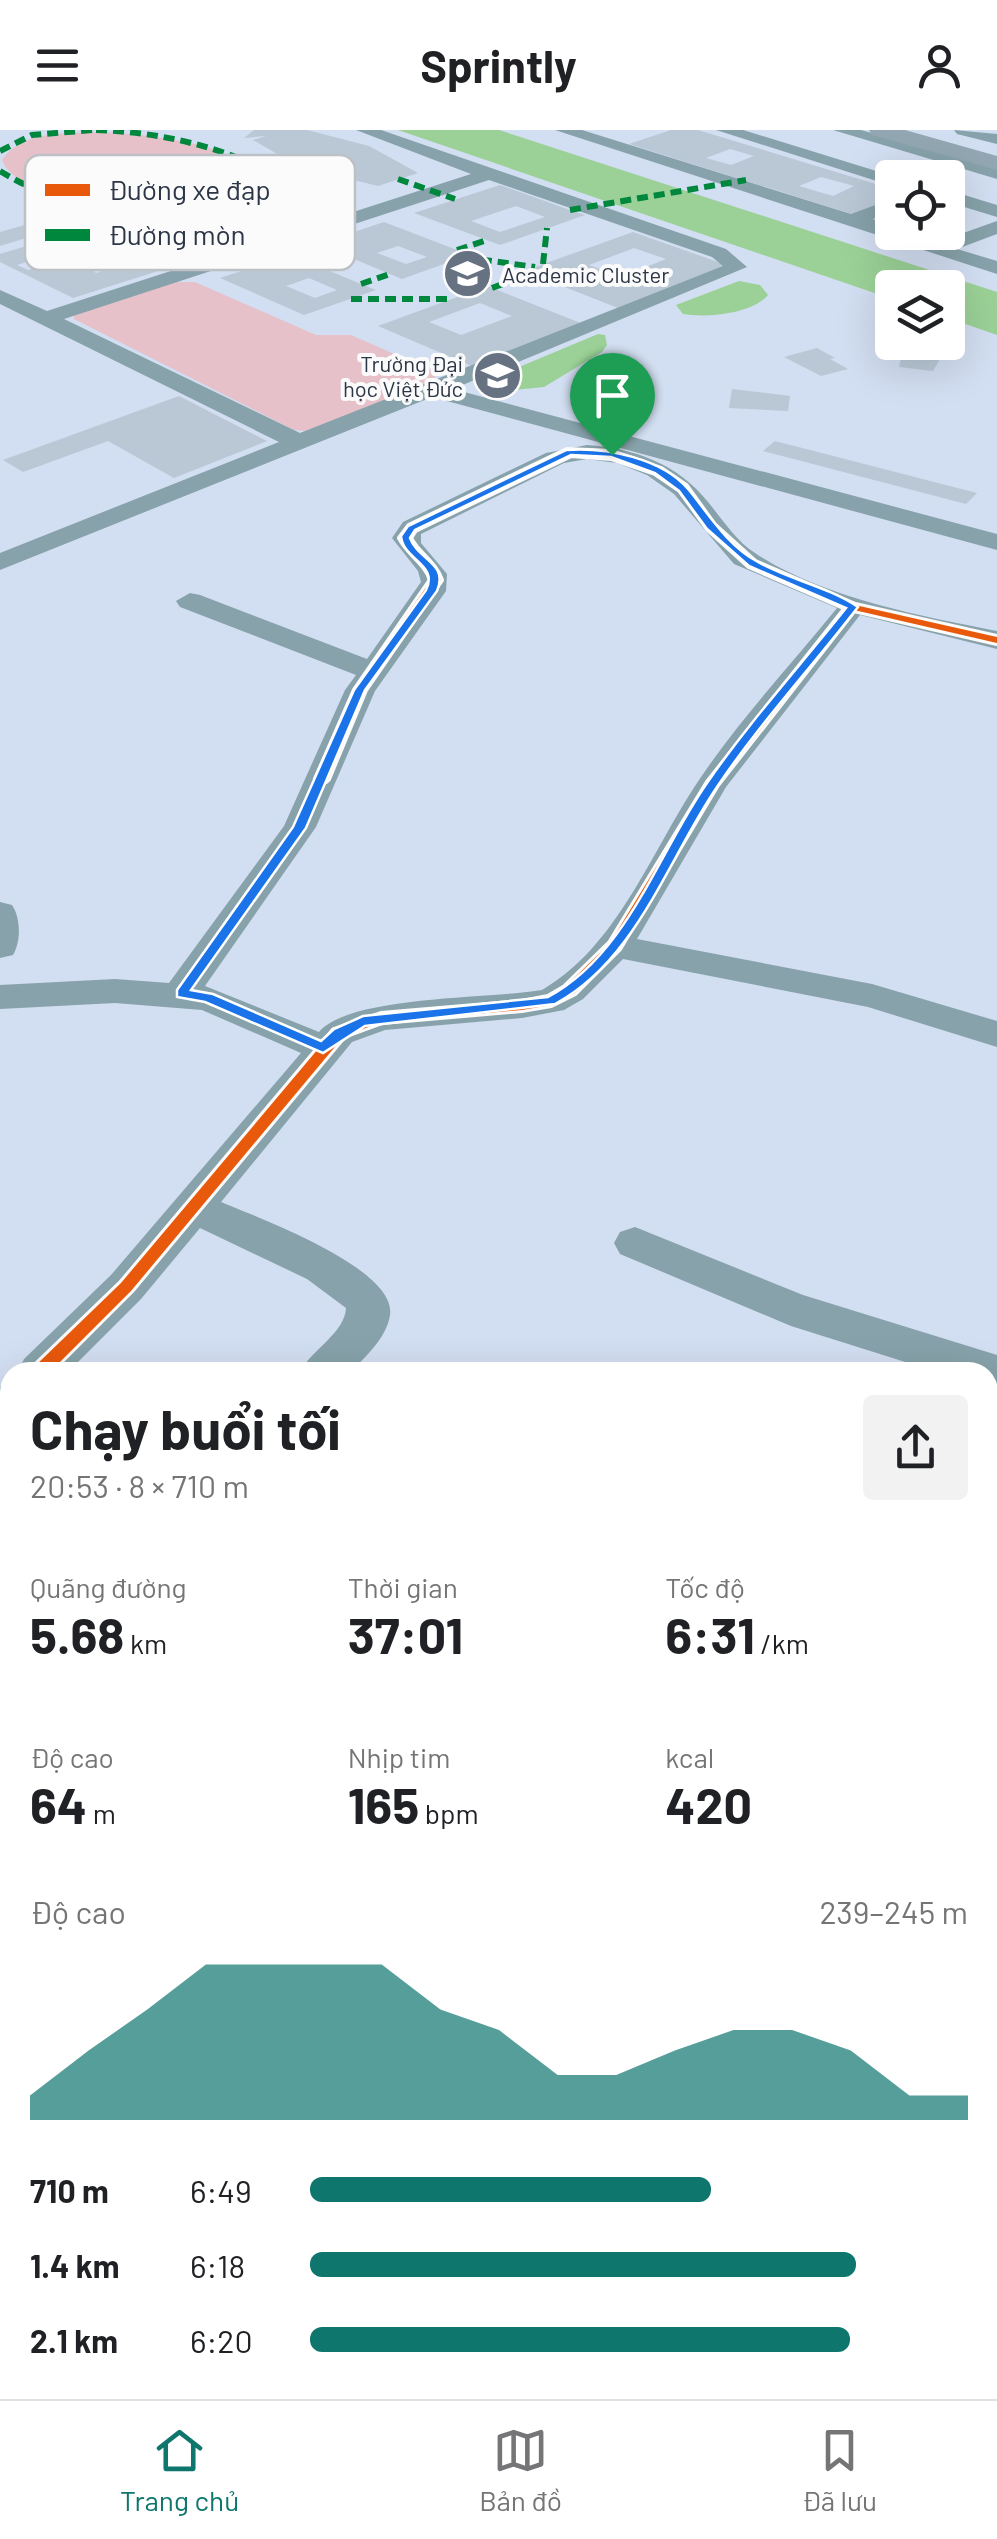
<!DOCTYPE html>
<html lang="vi">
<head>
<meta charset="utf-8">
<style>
	body { margin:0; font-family:Barlow,sans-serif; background:#f2f2f2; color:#202124; height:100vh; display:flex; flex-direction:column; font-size:38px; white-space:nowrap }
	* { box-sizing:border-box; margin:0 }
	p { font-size:32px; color:#757577 }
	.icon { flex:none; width:55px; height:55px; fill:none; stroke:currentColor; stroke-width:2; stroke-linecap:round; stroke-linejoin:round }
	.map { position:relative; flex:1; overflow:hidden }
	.side { position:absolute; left:0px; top:1232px; width:998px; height:1038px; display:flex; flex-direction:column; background:#fff; border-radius:30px 30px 0 0; box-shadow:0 10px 40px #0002 }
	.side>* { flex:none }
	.fabs { position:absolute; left:875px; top:30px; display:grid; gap:20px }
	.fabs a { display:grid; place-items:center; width:90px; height:90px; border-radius:10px; background:#fff; box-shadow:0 10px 40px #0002; font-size:50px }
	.pin { position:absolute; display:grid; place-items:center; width:85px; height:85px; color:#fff; margin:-102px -42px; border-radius:50% 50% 50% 0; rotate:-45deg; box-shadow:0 0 10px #0007 }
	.pin .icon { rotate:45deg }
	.round { display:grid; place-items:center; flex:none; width:105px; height:105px; border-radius:10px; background:#f2f2f2 }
	.overview { display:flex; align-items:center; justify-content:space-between; height:170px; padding:0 30px }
	h1 { font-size:55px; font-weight:700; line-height:75px }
	.figures { display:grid; grid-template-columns:repeat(3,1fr); gap:15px; height:170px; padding:10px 30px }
	.figures div { display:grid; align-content:center }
	.figures b { font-size:50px; font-weight:700 }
	.figures small { font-size:28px; font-weight:400 }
	.figures p { font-size:28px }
	.chart { height:280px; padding:20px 30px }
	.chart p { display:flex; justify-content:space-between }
	.chart svg { width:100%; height:180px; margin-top:10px; fill:#0f766e; opacity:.7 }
	ul { padding:0 30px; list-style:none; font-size:32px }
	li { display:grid; grid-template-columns:160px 120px 1fr; align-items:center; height:75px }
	li i { height:25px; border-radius:12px; background:#0f766e }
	header { display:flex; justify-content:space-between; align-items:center; height:130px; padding:0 30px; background:#fff; font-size:45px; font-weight:700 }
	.tabs { display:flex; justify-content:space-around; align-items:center; height:140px; border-top:2px solid #e0e0e0; background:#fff; font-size:28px; color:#757577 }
	.tabs a { display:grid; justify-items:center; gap:5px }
	.tabs .selected { color:#0f766e }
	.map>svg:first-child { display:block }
	.green { fill:#e6c1ca }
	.water { fill:#9bd197 }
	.building { fill:#bac8d6; fill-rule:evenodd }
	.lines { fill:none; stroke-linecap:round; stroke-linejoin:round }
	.minor { fill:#87a2aa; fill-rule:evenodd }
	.major { fill:#92a7b2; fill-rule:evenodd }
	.highway { fill:#92a5b0; fill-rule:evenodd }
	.quiet { stroke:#00873e; stroke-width:6; stroke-dasharray:11 6; stroke-linecap:butt }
	.cycleway-casing { stroke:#fbfbfb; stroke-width:6 }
	.cycleway { fill:#e8590c; fill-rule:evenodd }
	.route { fill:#1a73e8; stroke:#fff; stroke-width:2.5; fill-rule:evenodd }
	.labels { text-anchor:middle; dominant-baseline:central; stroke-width:8; stroke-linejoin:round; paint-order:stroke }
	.far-poi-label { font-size:22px; fill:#2c3647; stroke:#fbfbfb; text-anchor:start }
	.key { fill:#fbfbfb; stroke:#bdc0c5; stroke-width:2.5 }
	.key-label { font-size:28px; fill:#2c3647 }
</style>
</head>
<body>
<header><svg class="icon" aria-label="menu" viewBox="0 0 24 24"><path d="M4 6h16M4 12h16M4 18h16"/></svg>Sprintly<svg class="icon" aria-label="person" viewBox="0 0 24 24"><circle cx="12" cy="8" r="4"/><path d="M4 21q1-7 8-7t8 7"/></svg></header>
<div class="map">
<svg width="997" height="2269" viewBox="0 0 997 2269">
	<rect width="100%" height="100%" fill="#d2def1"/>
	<!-- green -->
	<path class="green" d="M103,2C141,5 251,11 258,57C222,98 22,83 2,30C21,0 70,3 103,2Z
		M169,152H195L316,205H351L431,240L435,247L430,254L307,301L294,300L74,189V183Z"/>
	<!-- water -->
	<path class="water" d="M398,0H499L997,162V205L948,188V158H892V169Z
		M739,151L760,155L768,165C752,184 706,188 683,184L676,175Z
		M598,204L605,205L607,215L602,222L544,257L514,260L502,251L512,240Z"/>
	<!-- building -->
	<path class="building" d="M254,0H307L369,16L418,43L378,56L300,37L253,10L266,6L244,8Z
		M671,0H698L892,59V70L855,85L629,14ZM730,19L754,26L731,35L706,28ZM821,47L854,56L833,66L799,56Z
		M500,55L570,80L585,85L500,115L414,83ZM516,76L545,87L500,102L471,91Z
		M56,86L75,94L39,105L46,110L86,99L105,108L62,121L71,126L118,112L139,122L88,137L96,143L151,126L174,136L73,168L0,132V124L33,114L26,108L0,116V102ZM49,125L57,131L28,140L17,135Z
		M384,92L457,120L469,125L402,149L318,114ZM398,116L427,127L406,134L377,123Z
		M633,102L732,137L623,180L524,141ZM634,118L666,129L621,147L589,135Z
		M291,125L361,154L376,160L304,185L220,148ZM309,148L337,160L315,168L286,156Z
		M487,156L583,194L474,237L378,196ZM480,173L512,186L461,205L429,192Z
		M904,215L945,220L933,241L899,237Z
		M817,218L835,228L830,229L848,239L821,246L784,227Z
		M732,259L790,266L788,281L729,278Z
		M179,266L267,311L174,348L108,311L23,342L3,330Z
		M775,311L977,363L966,374L763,321Z"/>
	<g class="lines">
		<!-- minor -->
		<path class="minor" d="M356,0H381L726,119L747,137L453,259L997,404V420L432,267L0,440V423L279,312L0,174V160L47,181L471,44ZM489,50L712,127L723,136L300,303L64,189Z
			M555,0H582L851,84L892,69V81L873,89L892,96V102H911L938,112L997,91V104L957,119L997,131V144Z
			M716,0H743L899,48H892V55L886,54Z
			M833,0H861L997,38V49Z
			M954,0L997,4V14L957,4Z
			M948,60L997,75V87L948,72Z
			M587,315C634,318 678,334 708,372C723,390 735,410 755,423C821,467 920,486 997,501V519L860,485L726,657L637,809L872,854L997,891V917L868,877L623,829L583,869L564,880L522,888L385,900L352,912L221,1072C256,1087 397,1138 390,1185C387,1207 365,1228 350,1242H300C311,1220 345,1203 346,1178L307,1149L200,1098L141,1169L68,1242H18L24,1229L111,1145L301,923L202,880L115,873L0,879V855L115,849L169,853L284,696L345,560L356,545L180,477L176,471L190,463L200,465L367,529L421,452L418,441L392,408L403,392L546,323ZM587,329L617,333L647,345L674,364L734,434L837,478C791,535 738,591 697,653C651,722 617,817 542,860C491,869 350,865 319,902L205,856L316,697L375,561L446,461L447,444L421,413V404L564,333Z
			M0,772L12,775C21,788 21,812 13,825L0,828Z
			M635,1097L803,1165L997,1225V1261L988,1258V1242H937L791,1196L620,1124L614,1113L620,1102Z
			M10,1253V1298L0,1301V1256Z
			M10,1603V1665L0,1669V1607Z
			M0,1672L10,1677V1734L0,1729Z"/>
		<!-- major -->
		<path class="major" d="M869,0H905L997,26V40L872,5Z"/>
		<!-- highway -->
		<path class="highway" d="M997,2061V2178L988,2182V2064Z
			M988,2228L997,2249V2269H912L914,2260H988Z"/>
		<!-- quiet -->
		<path class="quiet" d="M0,21L32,5L93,0
			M258,36L293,33
			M0,41C81,91 179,94 267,60L258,36C206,13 153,2 96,0
			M398,49L455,69
			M267,60L306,38
			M570,80L746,50
			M94,102L155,84L265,133
			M457,120L487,110
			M464,127L535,137
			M447,133L475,160
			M543,134L547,98
			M361,154L390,144
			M492,158L529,144
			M351,169H451"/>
		<defs>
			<path id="cycleway" d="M567,320L612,322L661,339L686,356L714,395L755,432L855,475L997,507V513L854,480L717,655L619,819L575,863L551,875L522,880L382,892L344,906L131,1161L50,1242H32L34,1237L121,1153L334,900L381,884L522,872L548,867L565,857L610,813L708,652L846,478L749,436L708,399L680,360L655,343L611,328L571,325L415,400L410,408C418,424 435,432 441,450L365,560L328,649L326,651H318L316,649L355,560L431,450C426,433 408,424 400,408L409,396Z"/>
		</defs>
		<!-- cycleway casing -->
		<use href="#cycleway" class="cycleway-casing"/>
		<!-- cycleway -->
		<use href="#cycleway" class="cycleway"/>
	</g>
	<!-- route -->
	<path class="route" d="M566,320C606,317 662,328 689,360C710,386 728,416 758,432C790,450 829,457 858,477C812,537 759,594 717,657C668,729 636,831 555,874L365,896L323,923L205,872L177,867V860L293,697L354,560L426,460C439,434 403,430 401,406L408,396ZM571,325L611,327L655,343L679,361L707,399L749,436L846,478C800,536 749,592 707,653C658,723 627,825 548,867L363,886L334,899L321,911L213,864L191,860L306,698L365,560L437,461C449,433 418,430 410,408L415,400Z"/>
	<!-- icons -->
	<defs>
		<symbol id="university-disc" viewBox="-11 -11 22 22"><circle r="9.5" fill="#667182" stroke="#fbfbfb"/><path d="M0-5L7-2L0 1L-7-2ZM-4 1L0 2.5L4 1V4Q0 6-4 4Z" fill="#fff"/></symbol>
	</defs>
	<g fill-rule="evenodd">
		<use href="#university-disc" x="440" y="116" width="55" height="55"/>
		<use href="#university-disc" x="470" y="218" width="55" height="55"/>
	</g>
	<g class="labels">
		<!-- far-poi labels -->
		<g class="far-poi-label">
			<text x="502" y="144">Academic Cluster</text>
			<text x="463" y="233" text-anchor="end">Trường Đại<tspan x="463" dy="25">học Việt Đức</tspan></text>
		</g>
	</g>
	<!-- legend -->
	<rect x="25" y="25" width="330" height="115" rx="15" class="key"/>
	<rect x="45" y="54" width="45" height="12" fill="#e8590c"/>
	<rect x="45" y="99" width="45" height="12" fill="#00873e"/>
	<g class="key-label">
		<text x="108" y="70">Đường xe đạp</text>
		<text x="108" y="115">Đường mòn</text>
	</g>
</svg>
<div class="fabs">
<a><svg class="icon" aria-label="locate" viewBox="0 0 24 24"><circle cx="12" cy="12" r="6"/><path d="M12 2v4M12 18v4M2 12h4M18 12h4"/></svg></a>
<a><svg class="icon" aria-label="layers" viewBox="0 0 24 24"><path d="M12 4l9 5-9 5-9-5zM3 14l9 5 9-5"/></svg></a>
</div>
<div class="pin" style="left:612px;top:325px;background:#1e9e55"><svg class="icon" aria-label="arrive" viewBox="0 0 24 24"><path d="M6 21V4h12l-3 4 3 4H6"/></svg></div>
<section class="side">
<div class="overview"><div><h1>Chạy buổi tối</h1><p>20:53 · 8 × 710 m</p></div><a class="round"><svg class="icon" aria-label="share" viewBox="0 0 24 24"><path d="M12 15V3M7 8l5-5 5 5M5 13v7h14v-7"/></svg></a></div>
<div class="figures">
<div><p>Quãng đường</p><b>5.68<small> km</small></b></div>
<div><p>Thời gian</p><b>37:01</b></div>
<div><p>Tốc độ</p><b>6:31<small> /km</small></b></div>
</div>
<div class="figures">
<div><p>Độ cao</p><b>64<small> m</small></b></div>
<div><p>Nhịp tim</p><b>165<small> bpm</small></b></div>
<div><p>kcal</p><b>420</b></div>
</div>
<div class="chart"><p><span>Độ cao</span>239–245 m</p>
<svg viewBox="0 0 160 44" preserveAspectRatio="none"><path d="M0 44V38L10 27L20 17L30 6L40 6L50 6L60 6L70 17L80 22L90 33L100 33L110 27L120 22L130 22L140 27L150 38L160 38V44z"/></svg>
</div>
<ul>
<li><b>710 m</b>6:49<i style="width:61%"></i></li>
<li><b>1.4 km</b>6:18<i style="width:83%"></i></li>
<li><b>2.1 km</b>6:20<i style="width:82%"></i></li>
</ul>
</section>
</div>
<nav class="tabs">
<a class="selected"><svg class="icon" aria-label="home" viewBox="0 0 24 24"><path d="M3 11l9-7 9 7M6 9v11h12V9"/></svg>Trang chủ</a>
<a><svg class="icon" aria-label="map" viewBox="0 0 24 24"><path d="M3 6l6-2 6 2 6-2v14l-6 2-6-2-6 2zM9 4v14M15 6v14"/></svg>Bản đồ</a>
<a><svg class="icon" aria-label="saved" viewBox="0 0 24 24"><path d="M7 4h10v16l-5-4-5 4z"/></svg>Đã lưu</a>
</nav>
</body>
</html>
